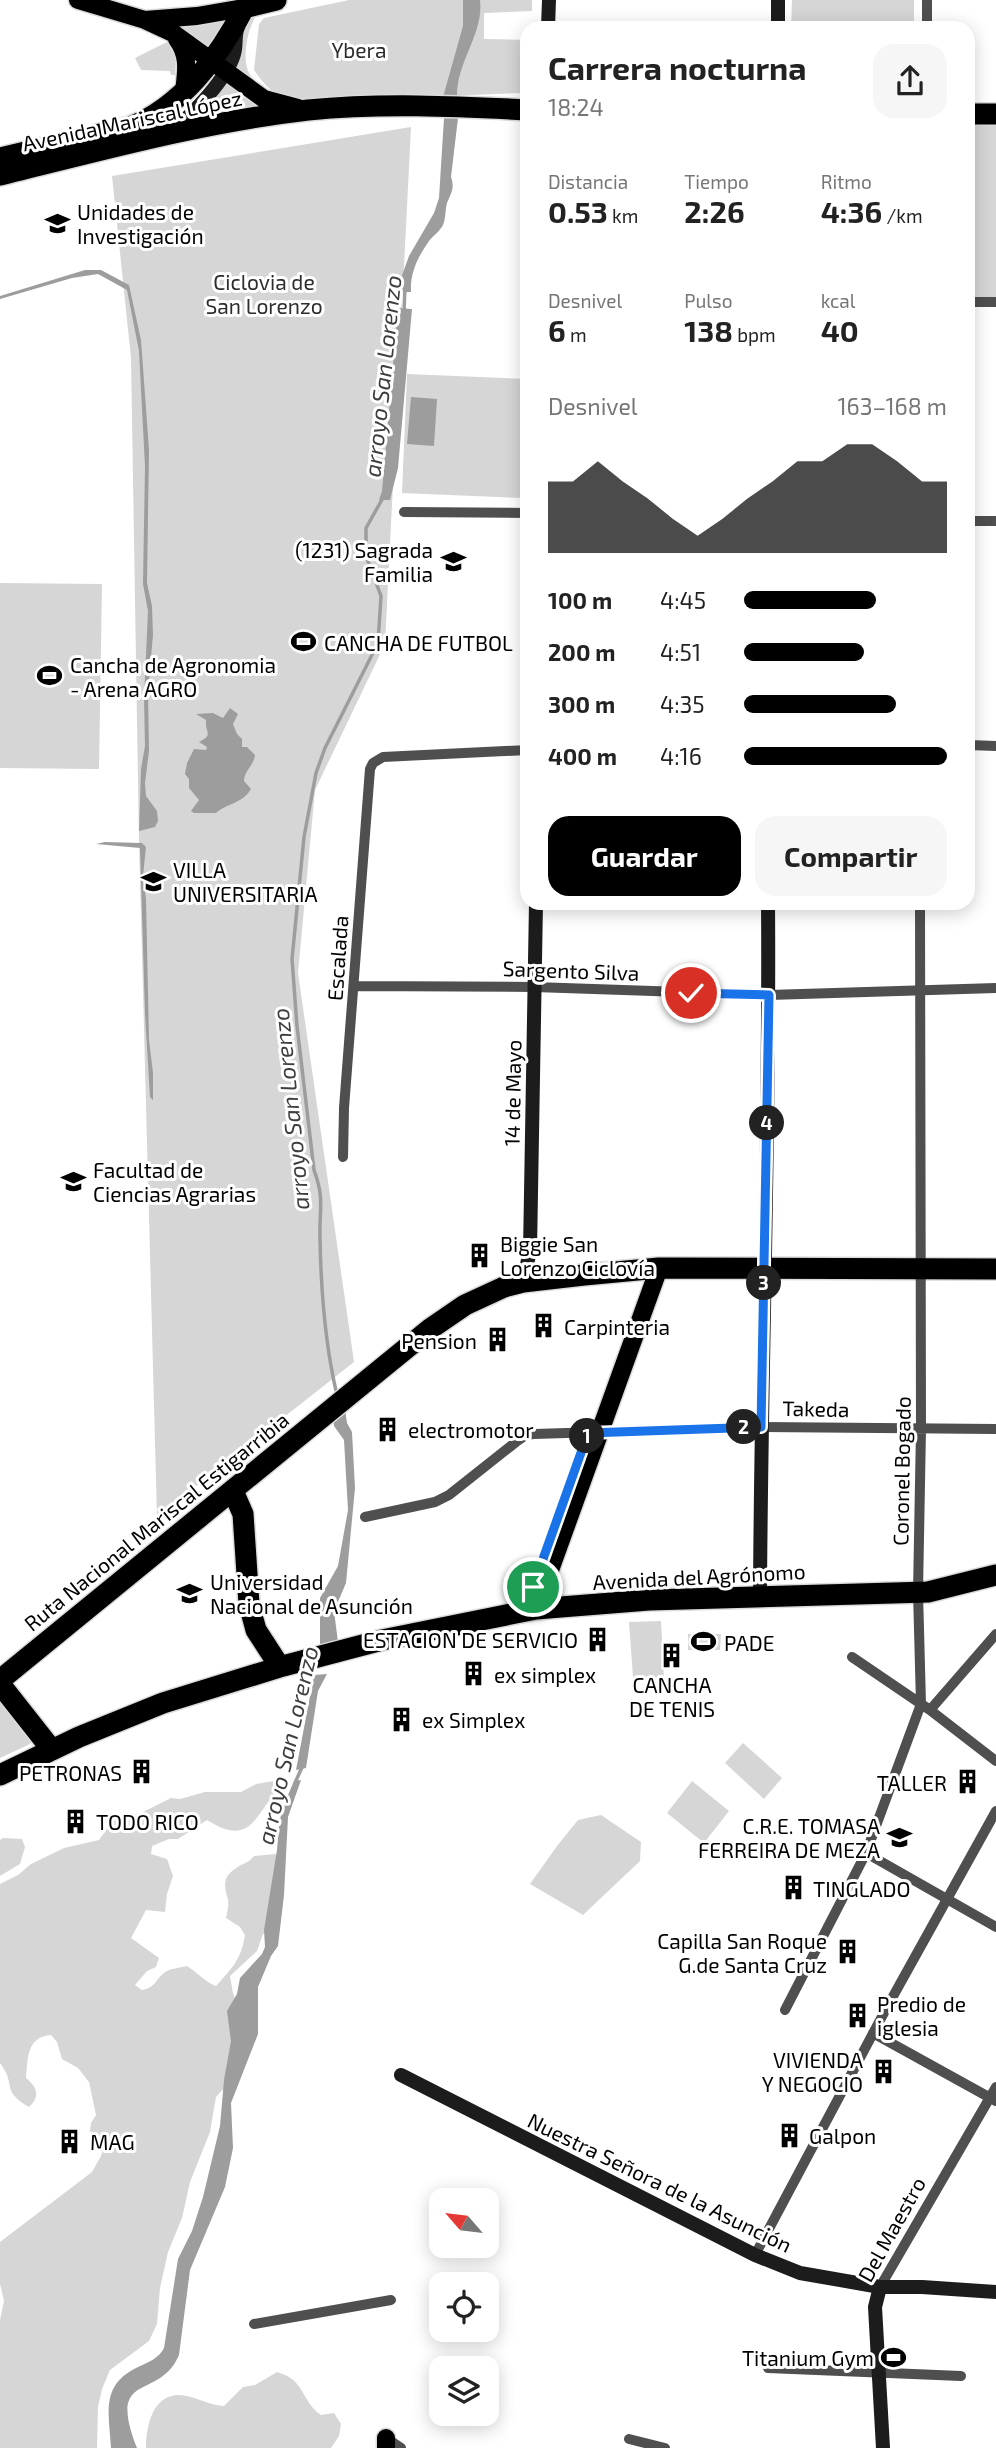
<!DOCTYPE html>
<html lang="es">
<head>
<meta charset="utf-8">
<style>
	body { margin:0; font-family:"Exo 2",sans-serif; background:#f6f6f6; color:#222; height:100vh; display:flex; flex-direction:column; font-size:26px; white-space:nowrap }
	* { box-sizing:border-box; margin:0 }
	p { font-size:23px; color:#767676 }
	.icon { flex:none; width:38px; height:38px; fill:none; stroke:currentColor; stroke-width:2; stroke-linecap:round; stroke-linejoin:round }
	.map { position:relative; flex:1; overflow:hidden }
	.side { position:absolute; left:520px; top:21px; width:455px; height:889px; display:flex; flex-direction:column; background:#fff; border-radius:21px; box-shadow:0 4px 18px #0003 }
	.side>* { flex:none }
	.needle { width:46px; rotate:298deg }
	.buttons { position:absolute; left:429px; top:2188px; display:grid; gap:14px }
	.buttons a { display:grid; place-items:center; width:70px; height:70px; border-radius:14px; background:#fff; box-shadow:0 4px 18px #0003; font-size:35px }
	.pin { position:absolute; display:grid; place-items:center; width:60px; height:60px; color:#fff; margin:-30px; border:4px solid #fff; border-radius:50%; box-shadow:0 2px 7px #0007 }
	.km { position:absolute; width:35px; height:35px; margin:-18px; border-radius:50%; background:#222; color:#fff; font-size:19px; line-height:35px; text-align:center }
	.round { display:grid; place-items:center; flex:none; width:74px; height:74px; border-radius:21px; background:#f6f6f6 }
	.headline { display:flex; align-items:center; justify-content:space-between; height:119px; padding:0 28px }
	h1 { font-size:32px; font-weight:700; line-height:52px }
	.metrics { display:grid; grid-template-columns:repeat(3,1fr); gap:10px; height:119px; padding:7px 28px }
	.metrics div { display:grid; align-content:center }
	.metrics b { font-size:30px; font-weight:700 }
	.metrics small { font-size:19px; font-weight:400 }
	.metrics p { font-size:19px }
	.chart { height:196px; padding:14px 28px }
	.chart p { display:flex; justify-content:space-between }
	.chart svg { width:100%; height:126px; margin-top:7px; fill:#000; opacity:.7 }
	.cta { display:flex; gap:14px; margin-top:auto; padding:14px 28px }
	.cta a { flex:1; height:80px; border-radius:21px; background:#000; color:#fff; font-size:28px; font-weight:700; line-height:80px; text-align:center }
	.cta a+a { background:#f6f6f6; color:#222 }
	ul { padding:0 28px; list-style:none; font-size:23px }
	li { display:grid; grid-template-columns:112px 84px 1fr; align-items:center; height:52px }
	li i { height:18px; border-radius:9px; background:#000 }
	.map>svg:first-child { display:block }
	.green { fill:#d6d6d6 }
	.water { fill:#9d9d9d }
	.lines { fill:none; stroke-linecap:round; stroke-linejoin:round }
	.stream { stroke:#9d9d9d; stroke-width:3.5 }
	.primary-casing { stroke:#dbdbdb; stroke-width:21 }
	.highway-casing { stroke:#dbdbdb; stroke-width:24 }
	.street { stroke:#4f4f4f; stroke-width:10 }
	.secondary { stroke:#1c1c1c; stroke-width:14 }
	.primary { stroke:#000; stroke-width:18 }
	.highway { stroke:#000; stroke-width:21 }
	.route-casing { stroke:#fff; stroke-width:14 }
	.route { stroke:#1a73e8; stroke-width:9 }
	.labels { text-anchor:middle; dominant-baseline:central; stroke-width:6; stroke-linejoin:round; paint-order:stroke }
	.park-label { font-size:21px; fill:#2d2d2d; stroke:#fff }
	.street-label { font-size:21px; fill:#000; stroke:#fff }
	.poi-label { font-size:21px; fill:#000; stroke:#fff; text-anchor:start }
	.water-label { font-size:23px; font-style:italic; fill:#3e3e3e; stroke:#fff }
</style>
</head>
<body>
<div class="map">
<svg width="996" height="2448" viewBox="0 0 996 2448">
	<rect width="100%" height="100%" fill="#fff"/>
	<!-- green -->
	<path class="green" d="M349,0H532V11L484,13V39L527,40L524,93L308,101C279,99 271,94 254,70L259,24L264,18Z
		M792,0H914V28H791Z
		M257,14C248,27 242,56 248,71C250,76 255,81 259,85L237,72C232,53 240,24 257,14Z
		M225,19L208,47L176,27V24Z
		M167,42L176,58L175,75H171L170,71L141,70L135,58Z
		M224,81L257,104L256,107L198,117L196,116Z
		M968,121L996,122V298L968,297Z
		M411,127L385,644L315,790L298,973L354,1362L157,1517L139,842L131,358L112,176Z
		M407,374L527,379L523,498L402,493Z
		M0,583L102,584L99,769L0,768Z
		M661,1621L664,1678L633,1677L629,1622Z
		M688,1634H721L720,1650H688Z
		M0,1689L36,1738L28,1745L0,1758Z
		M743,1743L782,1778L764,1799L725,1763Z
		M274,1781L279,1788C255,1815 251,1848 207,1820L178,1839H169L152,1846L151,1854L167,1859L173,1876L167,1894L165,1912L146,1910L131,1938L159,1958L156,1967L147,1971L135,1985L142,1990C155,1988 155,1980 164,1973C170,1968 180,1968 187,1966C197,1972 205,1982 216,1986C232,1968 241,1960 245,1935L240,1927L226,1918C227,1913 229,1905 228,1900C225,1888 221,1878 235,1869C242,1863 248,1864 254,1856L276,1854L280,1856L276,1931L263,1934L257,1951L230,1976L233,1993L238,2006L225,2087L216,2097L210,2132L190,2182L182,2218L168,2252L160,2288L157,2324L149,2341L110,2370L102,2389L98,2407L97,2448H0V2320L4,2301L0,2284V2242L92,2172L101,2156L104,2145L90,2131L91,2123L96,2115L89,2082L78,2068L62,2059L57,2042L51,2035C26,2037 28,2059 26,2078C38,2088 40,2097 29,2107C0,2090 17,2085 0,2063V1884L18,1875L31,1864L64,1848L99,1840L115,1818L141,1813L171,1798L180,1799L205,1792H241L256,1784Z
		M692,1781L729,1811L704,1843L667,1813Z
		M601,1815L641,1842L640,1861L583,1915L530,1884L557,1846L578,1820Z
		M3,1838L22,1839L25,1847L20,1864L0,1876V1840Z
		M277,2372C306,2380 300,2400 321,2415L334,2413L341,2424L339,2436L331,2448H146C146,2424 154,2389 187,2396C200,2399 210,2405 224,2406L243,2387L255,2385Z"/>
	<!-- water -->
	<path class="water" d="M463,0H480C484,34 456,62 457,97H443L463,26Z
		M444,118H458L451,177C455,188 451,193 447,203C445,210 446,218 443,225C440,231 433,236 429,241C418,257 410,272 411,292H396L409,256L434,213L439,198Z
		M85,270H101L129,285L141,340L149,450L147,583L152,606L153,635L148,691L149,751L145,783L146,796L157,811L158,821L155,827L139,831L141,769L145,746L144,698L148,611L143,584L145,466L139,351L127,290L98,274L72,278L0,299V296Z
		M398,308L412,309L398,468L390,500H379L382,491Z
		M411,397L437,399L434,446L407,444Z
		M230,708L238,714L233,724L237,734L242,739V747H247L255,755C253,767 244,771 244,781L251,789C242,804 227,803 216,813H194L191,811L199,800L189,788V779L185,774L187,763L194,749L206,750L207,747L199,742C214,734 205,734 206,720L196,714L213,713L223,718Z
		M105,842L142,843L146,847L143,876L146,899L149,1040L153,1073V1100L150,1097L145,1014L140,848L96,844Z
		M345,1409L347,1423L352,1432L355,1488L346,1583L334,1611L338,1642L320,1646V1598L338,1566L348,1510L344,1440L334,1426L333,1419Z
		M327,1674L318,1691L306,1768L296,1770L314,1675Z
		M301,1780L288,1817L284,1895L278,1946L271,1956L258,1987V2034L231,2103L233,2148L225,2187L190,2270L179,2355C159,2402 106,2369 137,2448H111C109,2413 100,2385 138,2367C149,2362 159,2358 164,2348L178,2259L192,2231L203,2197L220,2126L224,2080L231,2041L227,2011L237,1994L240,1978L262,1954L265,1947L264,1930L277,1850L279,1826L282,1809L294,1781Z"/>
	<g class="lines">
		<!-- stream -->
		<path class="stream" d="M404,312L405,288
			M337,1395C325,1345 321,1291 320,1239C319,1209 325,1200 314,1170L297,1026L292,959L304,837L316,773L325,748L378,643L381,596L366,556V528L384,496
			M295,1783L302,1767"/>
		<defs>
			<path id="primary" d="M78,0L145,20L197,16L244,8
				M145,20L173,33L264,99L298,108
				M177,39C190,57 186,72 184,92
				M536,1609L659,1268
				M386,2448V2438"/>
			<path id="highway" d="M968,114H996
				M0,158L130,127C181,107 220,56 244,8L276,0
				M0,175C102,150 203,122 308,110C380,103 454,106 527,110
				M233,1491L243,1514L249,1604L256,1630L280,1667
				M0,1680L430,1329L465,1305L504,1287L523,1282L584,1275L659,1268L996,1269
				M0,1684L52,1750
				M0,1775L79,1737L163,1703L283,1666L382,1640L536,1609L649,1600L928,1592L996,1575"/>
		</defs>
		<!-- primary casing -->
		<use href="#primary" class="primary-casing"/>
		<!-- highway casing -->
		<use href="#highway" class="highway-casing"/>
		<!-- street -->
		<path class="street" d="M927,28V0
			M968,302H996
			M404,512L527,513
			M968,521H996
			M968,745L996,746
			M354,986L534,987L769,995L996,988
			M343,1157L344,1108L370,769L373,763L383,757L527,750
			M365,1517L435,1502L449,1495L516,1442L526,1435L534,1434L761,1427L996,1429
			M852,1657L930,1710L996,1761
			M930,1710L996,1634
			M866,1853L996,1927
			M785,2010L866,1853L921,1704L918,1592L921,1429L920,903
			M873,2033L996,2101
			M755,2255L886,2009L996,1811
			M880,2287L996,2087
			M254,2324L391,2300
			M768,2368L961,2376
			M386,2438L401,2448
			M629,2439L665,2448"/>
		<!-- secondary -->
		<path class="secondary" d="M778,0V28
			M548,28L549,0
			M173,131C193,113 227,79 234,54C237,45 234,37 238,27
			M523,1282L530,1251L536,903
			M760,1596C761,1365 770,1134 768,903
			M401,2075L755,2255L800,2273L880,2287H922L996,2292
			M880,2287L875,2307L883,2448"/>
		<!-- primary -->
		<use href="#primary" class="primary"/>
		<!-- highway -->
		<use href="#highway" class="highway"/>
	</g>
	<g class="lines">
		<defs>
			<path id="route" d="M533,1587L588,1433L761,1427L769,995L691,993"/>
		</defs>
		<!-- route casing -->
		<use href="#route" class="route-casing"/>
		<!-- route -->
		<use href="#route" class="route"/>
	</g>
	<!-- icons -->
	<defs>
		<symbol id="university-bare" viewBox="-9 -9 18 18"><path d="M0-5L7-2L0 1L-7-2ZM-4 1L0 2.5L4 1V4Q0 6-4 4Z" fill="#000" stroke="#fff" stroke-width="2.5" paint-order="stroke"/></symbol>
		<symbol id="school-bare" viewBox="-9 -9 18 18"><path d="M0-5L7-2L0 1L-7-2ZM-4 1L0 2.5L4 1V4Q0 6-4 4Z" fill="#000" stroke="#fff" stroke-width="2.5" paint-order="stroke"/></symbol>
		<symbol id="stadium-bare" viewBox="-9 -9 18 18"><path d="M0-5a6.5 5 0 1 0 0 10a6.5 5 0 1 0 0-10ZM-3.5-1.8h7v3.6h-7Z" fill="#000" stroke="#fff" stroke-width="2.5" paint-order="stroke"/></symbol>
		<symbol id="building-bare" viewBox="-9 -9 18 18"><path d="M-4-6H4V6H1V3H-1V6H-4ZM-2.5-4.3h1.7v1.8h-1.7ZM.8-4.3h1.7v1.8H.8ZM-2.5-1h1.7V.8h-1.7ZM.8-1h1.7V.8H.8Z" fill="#000" stroke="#fff" stroke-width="2.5" paint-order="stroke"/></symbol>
	</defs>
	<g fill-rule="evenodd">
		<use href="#university-bare" x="40" y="206" width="35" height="35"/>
		<use href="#school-bare" x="436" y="544" width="35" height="35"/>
		<use href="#stadium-bare" x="286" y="624" width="35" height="35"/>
		<use href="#stadium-bare" x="32" y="658" width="35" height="35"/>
		<use href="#university-bare" x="136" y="864" width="35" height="35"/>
		<use href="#university-bare" x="56" y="1164" width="35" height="35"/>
		<use href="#building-bare" x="462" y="1238" width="35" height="35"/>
		<use href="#building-bare" x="526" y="1308" width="35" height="35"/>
		<use href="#building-bare" x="480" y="1322" width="35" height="35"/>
		<use href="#building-bare" x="370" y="1412" width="35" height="35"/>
		<use href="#university-bare" x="172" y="1576" width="35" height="35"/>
		<use href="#building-bare" x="580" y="1622" width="35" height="35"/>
		<use href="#stadium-bare" x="686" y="1624" width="35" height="35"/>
		<use href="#building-bare" x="654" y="1638" width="35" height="35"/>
		<use href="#building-bare" x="456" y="1656" width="35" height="35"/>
		<use href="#building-bare" x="384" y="1702" width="35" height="35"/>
		<use href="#building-bare" x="124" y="1754" width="35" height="35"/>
		<use href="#building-bare" x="950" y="1764" width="35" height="35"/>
		<use href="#building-bare" x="58" y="1804" width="35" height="35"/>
		<use href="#school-bare" x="882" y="1820" width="35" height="35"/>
		<use href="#building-bare" x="776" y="1870" width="35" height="35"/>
		<use href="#building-bare" x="830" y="1934" width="35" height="35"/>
		<use href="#building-bare" x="840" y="1998" width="35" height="35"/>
		<use href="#building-bare" x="866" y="2054" width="35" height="35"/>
		<use href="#building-bare" x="772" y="2118" width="35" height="35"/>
		<use href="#building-bare" x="52" y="2124" width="35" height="35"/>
		<use href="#stadium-bare" x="876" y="2340" width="35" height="35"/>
	</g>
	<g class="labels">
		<!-- park labels -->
		<g class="park-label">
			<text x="359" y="49">Ybera</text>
			<text x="264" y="281">Ciclovia de<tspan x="264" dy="24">San Lorenzo</tspan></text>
		</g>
		<!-- street labels -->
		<g class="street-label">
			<text transform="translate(132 120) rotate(-12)">Avenida Mariscal López</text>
			<text transform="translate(337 958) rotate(-86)">Escalada</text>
			<text transform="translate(571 970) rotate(2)">Sargento Silva</text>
			<text transform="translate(512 1093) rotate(-89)">14 de Mayo</text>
			<text transform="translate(816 1408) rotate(1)">Takeda</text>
			<text transform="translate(901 1471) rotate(-89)">Coronel Bogado</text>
			<text transform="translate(156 1521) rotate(-39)">Ruta Nacional Mariscal Estigarribia</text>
			<text transform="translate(699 1576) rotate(-3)">Avenida del Agrónomo</text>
			<text transform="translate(660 2182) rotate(26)">Nuestra Señora de la Asunción</text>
			<text transform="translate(891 2229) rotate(-61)">Del Maestro</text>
		</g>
		<!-- poi labels -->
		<g class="poi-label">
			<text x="77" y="211">Unidades de<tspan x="77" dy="24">Investigación</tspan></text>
			<text x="433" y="549" text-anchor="end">(1231) Sagrada<tspan x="433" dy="24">Familia</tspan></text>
			<text x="324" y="642">CANCHA DE FUTBOL</text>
			<text x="70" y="664">Cancha de Agronomia<tspan x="70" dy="24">- Arena AGRO</tspan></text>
			<text x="173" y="869">VILLA<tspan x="173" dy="24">UNIVERSITARIA</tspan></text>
			<text x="93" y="1169">Facultad de<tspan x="93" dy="24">Ciencias Agrarias</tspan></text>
			<text x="500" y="1243">Biggie San<tspan x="500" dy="24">Lorenzo Ciclovía</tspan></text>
			<text x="564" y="1326">Carpinteria</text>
			<text x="477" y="1340" text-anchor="end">Pension</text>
			<text x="408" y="1429">electromotor</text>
			<text x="210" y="1581">Universidad<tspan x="210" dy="24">Nacional de Asunción</tspan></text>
			<text x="578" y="1639" text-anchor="end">ESTACION DE SERVICIO</text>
			<text x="724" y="1642">PADE</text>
			<text x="494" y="1674">ex simplex</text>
			<text x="672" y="1684" text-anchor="middle">CANCHA<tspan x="672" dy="24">DE TENIS</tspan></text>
			<text x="422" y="1719">ex Simplex</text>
			<text x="122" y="1772" text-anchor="end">PETRONAS</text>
			<text x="947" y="1782" text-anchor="end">TALLER</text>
			<text x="96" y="1821">TODO RICO</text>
			<text x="880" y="1825" text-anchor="end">C.R.E. TOMASA<tspan x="880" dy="24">FERREIRA DE MEZA</tspan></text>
			<text x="813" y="1888">TINGLADO</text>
			<text x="827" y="1940" text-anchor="end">Capilla San Roque<tspan x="827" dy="24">G.de Santa Cruz</tspan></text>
			<text x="877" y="2003">Predio de<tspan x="877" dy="24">iglesia</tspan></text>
			<text x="863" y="2059" text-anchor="end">VIVIENDA<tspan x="863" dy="24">Y NEGOCIO</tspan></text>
			<text x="809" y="2135">Galpon</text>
			<text x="90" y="2141">MAG</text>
			<text x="874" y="2357" text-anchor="end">Titanium Gym</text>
		</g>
		<!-- water labels -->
		<g class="water-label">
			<text transform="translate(382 376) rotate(-84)">arroyo San Lorenzo</text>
			<text transform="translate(290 1109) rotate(-96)">arroyo San Lorenzo</text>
			<text transform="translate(287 1745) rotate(-77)">arroyo San Lorenzo</text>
		</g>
	</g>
</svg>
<div class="buttons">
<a><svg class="needle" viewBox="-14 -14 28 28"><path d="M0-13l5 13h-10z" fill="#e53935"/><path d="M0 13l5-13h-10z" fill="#767676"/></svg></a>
<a><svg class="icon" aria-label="locate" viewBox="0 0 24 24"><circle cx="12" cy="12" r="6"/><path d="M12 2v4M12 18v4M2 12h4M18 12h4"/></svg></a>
<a><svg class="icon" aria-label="layers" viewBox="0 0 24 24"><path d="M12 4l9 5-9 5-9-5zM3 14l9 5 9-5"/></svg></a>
</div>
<div class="pin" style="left:533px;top:1587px;background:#1e9e55"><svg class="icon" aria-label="arrive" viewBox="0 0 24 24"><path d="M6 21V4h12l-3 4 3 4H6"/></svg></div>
<div class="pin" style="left:691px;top:993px;background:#d93025"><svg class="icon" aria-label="check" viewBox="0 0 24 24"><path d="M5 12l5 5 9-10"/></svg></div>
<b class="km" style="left:587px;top:1436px">1</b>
<b class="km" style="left:744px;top:1427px">2</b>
<b class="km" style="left:764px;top:1283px">3</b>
<b class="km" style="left:767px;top:1123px">4</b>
<section class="side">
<div class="headline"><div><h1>Carrera nocturna</h1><p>18:24</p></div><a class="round"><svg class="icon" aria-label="share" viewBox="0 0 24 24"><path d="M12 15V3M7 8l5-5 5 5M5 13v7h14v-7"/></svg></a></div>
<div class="metrics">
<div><p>Distancia</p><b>0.53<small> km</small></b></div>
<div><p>Tiempo</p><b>2:26</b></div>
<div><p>Ritmo</p><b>4:36<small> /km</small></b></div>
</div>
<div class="metrics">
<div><p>Desnivel</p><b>6<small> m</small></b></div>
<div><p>Pulso</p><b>138<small> bpm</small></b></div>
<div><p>kcal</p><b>40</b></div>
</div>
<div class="chart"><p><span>Desnivel</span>163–168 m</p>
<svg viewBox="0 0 160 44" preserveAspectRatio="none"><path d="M0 44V19L10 19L20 12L30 19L40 25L50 32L60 38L70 32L80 25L90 19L100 12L110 12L120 6L130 6L140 12L150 19L160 19V44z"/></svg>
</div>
<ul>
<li><b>100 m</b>4:45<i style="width:65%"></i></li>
<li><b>200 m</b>4:51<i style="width:59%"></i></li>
<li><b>300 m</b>4:35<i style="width:75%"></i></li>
<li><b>400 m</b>4:16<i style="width:100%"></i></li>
</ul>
<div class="cta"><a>Guardar</a><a>Compartir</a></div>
</section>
</div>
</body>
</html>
